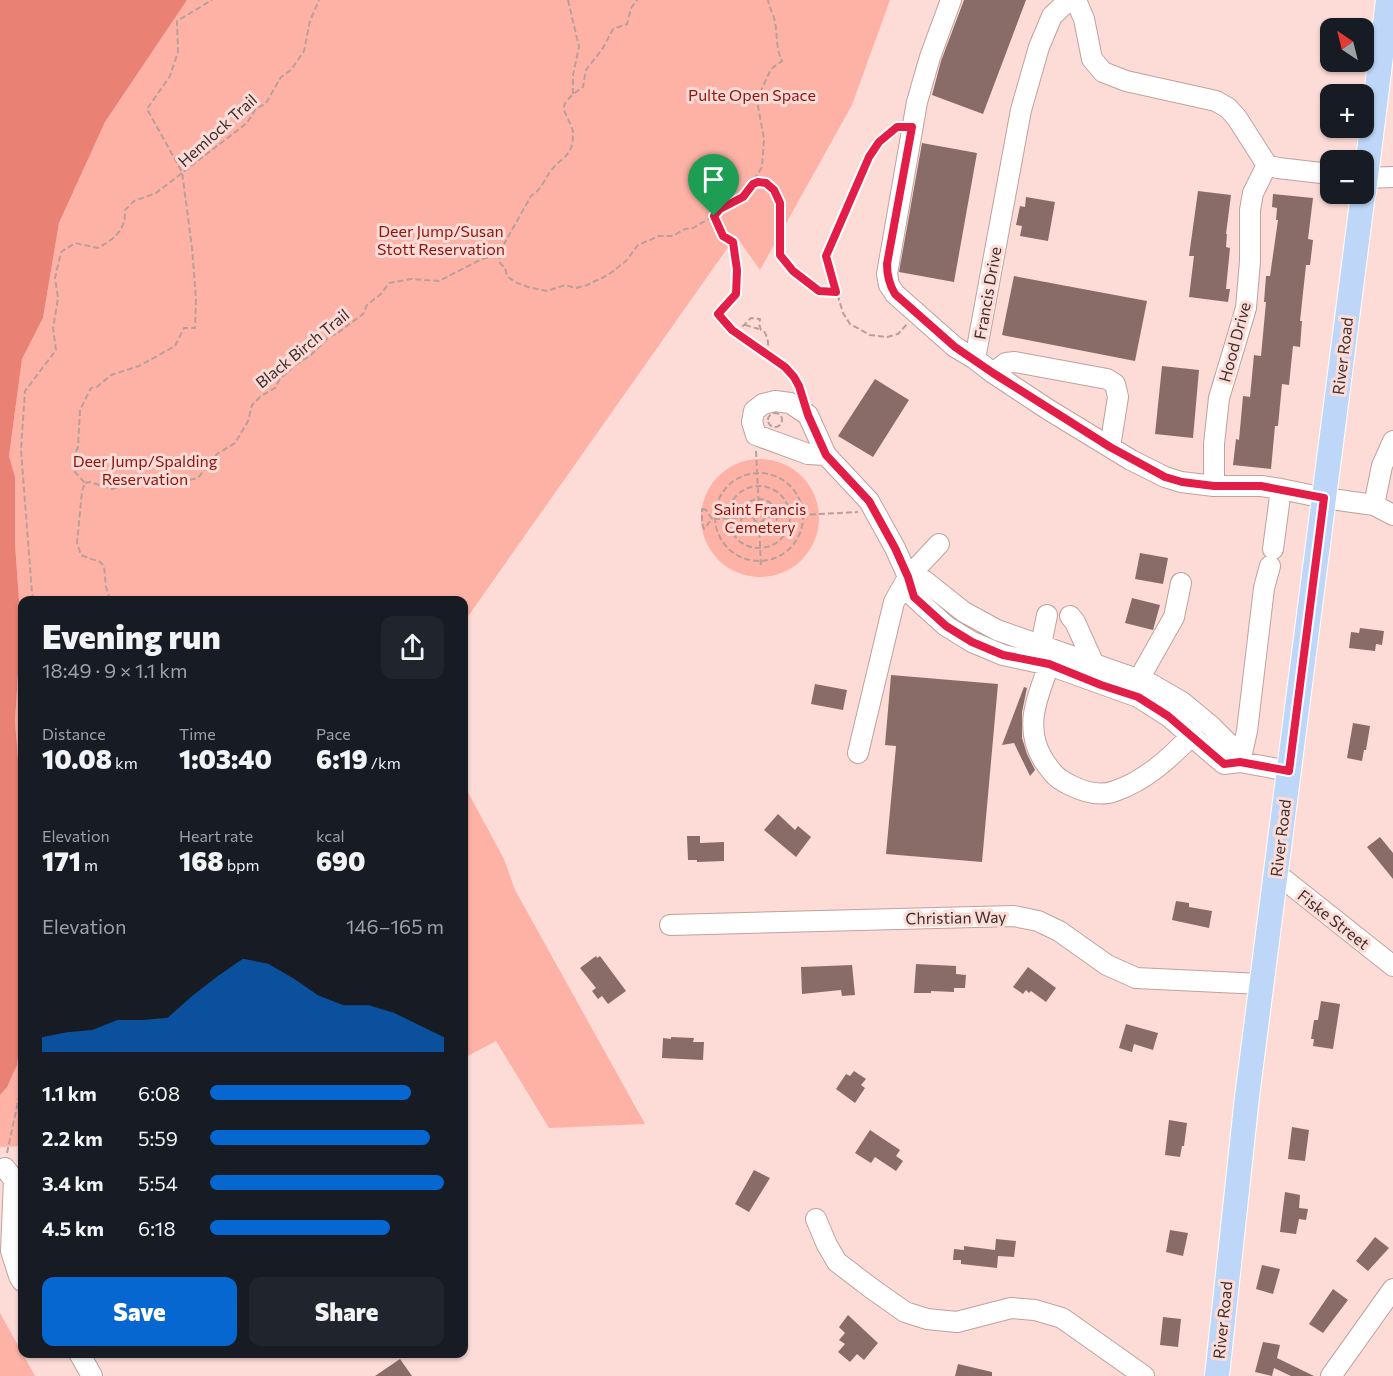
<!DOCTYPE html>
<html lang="en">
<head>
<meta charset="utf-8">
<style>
	body { margin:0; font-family:Commissioner,sans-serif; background:#20242c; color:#f1f3f6; height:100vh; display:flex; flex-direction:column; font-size:22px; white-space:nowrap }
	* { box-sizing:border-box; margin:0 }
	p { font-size:20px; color:#9ea1a6 }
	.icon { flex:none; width:33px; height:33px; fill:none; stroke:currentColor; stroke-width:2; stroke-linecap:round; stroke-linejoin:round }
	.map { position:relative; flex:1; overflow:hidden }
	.side { position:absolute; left:18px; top:596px; width:450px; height:762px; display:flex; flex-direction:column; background:#171b24; border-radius:12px; box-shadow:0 2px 4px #0004 }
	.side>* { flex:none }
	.needle { width:39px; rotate:325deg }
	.controls { position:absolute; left:1320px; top:18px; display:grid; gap:12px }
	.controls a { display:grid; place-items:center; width:54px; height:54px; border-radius:12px; background:#171b24; box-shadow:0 2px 4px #0004; font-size:30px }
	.pin { position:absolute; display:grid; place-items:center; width:51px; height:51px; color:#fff; margin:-62px -26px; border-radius:50% 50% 50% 0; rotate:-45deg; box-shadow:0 0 6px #0007 }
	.pin .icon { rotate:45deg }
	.round { display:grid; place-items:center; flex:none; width:63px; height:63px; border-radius:12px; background:#20242c }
	.headline { display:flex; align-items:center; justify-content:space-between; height:102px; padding:0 24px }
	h1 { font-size:33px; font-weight:800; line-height:45px }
	.metrics { display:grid; grid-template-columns:repeat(3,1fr); gap:9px; height:102px; padding:6px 24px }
	.metrics div { display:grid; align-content:center }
	.metrics b { font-size:26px; font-weight:800 }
	.metrics small { font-size:16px; font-weight:400 }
	.metrics p { font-size:16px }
	.chart { height:168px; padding:12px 24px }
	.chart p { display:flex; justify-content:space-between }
	.chart svg { width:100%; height:108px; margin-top:6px; fill:#0667d0; opacity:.7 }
	.cta { display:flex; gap:12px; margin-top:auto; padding:12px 24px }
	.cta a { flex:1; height:69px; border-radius:12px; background:#0667d0; color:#fff; font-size:24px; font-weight:800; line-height:69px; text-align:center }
	.cta a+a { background:#20242c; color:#f1f3f6 }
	ul { padding:0 24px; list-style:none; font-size:20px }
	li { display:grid; grid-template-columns:96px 72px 1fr; align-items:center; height:45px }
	li i { height:15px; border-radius:8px; background:#0667d0 }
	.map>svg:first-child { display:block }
	.green { fill:#feb2a6 }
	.water { fill:#e98275 }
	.building { fill:#896c68 }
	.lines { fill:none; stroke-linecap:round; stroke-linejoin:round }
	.minor-casing { stroke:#c0a19c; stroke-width:22 }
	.major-casing { stroke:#fff; stroke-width:26 }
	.path { stroke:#b99f9b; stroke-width:2; stroke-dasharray:6 3; stroke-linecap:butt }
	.minor { stroke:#fff; stroke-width:20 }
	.major { stroke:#bed7f8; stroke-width:24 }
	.route-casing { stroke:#fff; stroke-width:12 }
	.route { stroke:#e11d48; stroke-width:8 }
	.labels { text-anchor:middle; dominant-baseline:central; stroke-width:6; stroke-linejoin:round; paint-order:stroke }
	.park-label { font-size:16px; fill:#8e120d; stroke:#fddcd7 }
	.street-label { font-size:16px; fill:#3b2f2d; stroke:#fddcd7 }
</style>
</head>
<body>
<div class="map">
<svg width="1393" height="1376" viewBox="0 0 1393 1376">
	<rect width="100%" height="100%" fill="#fddcd7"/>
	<!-- green -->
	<path class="green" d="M187,0H890L852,105L760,270L736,236L464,622V600H22V808L15,721L21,628L15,544V477L9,456L22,359L43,318L59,223L105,122Z
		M701 518a59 59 0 1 1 118 0a59 59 0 1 1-118 0Z
		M464,785L504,859L515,890L645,1124L549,1128L496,1041L464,1058Z
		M22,1025V1146L0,1147V1095C18,1074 20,1051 22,1025Z
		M0,1313L35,1376H0Z"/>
	<!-- water -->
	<path class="water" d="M0,0H187L105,122L59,223L43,318L22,359L9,456L15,477V544L21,628L15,721L22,808V1025L17,1065L7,1087L0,1095Z"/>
	<!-- building -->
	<path class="building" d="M964,0H1026L983,114L932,95L941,61Z
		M922,143L977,153L954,282L899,272Z
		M1198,191L1231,195L1226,234H1227L1226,247L1230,248L1226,289H1230L1228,302L1189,297L1194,256H1189Z
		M1273,194L1313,198L1308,239L1313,240L1310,265H1306L1300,321H1302L1300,347L1293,346L1289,385L1282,384L1278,426H1275L1271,469L1233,465L1236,439L1239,440L1243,396L1250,397L1254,355L1261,356L1266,302H1264L1266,276H1270L1278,220H1276L1277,208L1272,207Z
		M1026,197L1055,202L1048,241L1020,236L1022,226L1016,225L1020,206L1025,207Z
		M1014,276L1147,301L1135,361L1002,335Z
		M1162,366L1199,370L1193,438L1155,434Z
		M875,379L909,400L873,457L838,436Z
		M1140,553L1168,558L1163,584L1135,579Z
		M1132,598L1160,605L1153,630L1125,623Z
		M1360,628L1384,631L1382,645L1376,644L1375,651L1349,648L1351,632L1359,633Z
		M891,675L998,684L982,862L886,854L896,746L885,745Z
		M815,684L847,690L843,710L811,704Z
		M1024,687L1027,688L1022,712V738L1027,754L1035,770L1030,776L1014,743L1002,745Z
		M1353,723L1370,726L1366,750H1364L1362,761L1347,758Z
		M778,814L795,830L798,826L811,837L796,857L764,830Z
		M687,836H700V843L724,842V861L697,862V860H688Z
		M1380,837L1393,853V879L1367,847Z
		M1176,901L1189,903V907L1212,911L1209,928L1172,920Z
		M596,956L597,958L600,956L626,991L608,1004L602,996L598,999L592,991L596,988L580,968Z
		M916,964L956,966V974L966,975L965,988H954V992L931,991V993H914Z
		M852,965L855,995L842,996L841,990L802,994L801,967Z
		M1028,967L1056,988L1046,1002L1031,991L1029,993L1026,990L1023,994L1013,987Z
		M1321,1001L1340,1004L1333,1049L1313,1046L1314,1039H1311L1314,1020H1318Z
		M1126,1024L1158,1033L1153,1050L1134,1044L1132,1052L1119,1048Z
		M671,1037L694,1038L693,1042H704L703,1060L662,1058L663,1038L671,1039Z
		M854,1071L866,1079L861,1085L865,1088L855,1103L836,1089L846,1074L850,1076Z
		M1169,1120L1187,1123L1184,1146H1182L1180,1157L1165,1155Z
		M1292,1127L1309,1130L1305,1161L1288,1159Z
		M870,1130L900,1150L896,1156L903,1161L896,1171L875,1157L871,1163L855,1153Z
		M754,1170L770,1178L749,1212L735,1204Z
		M1285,1192L1300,1195L1299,1208L1308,1209L1306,1220L1299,1219L1296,1234L1280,1232Z
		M1170,1230L1188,1233L1183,1256L1166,1252Z
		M1375,1237L1389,1248L1368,1271L1356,1261Z
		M996,1239L1016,1241L1014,1257L998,1256L997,1268L961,1264V1260H953L954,1249L964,1250V1246L995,1250Z
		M1262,1265L1280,1269L1273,1294L1256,1289Z
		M1333,1289L1348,1300L1323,1333L1309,1324Z
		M848,1315L878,1343L864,1360L857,1354L850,1362L838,1352L845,1344L839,1340L845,1333L839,1327Z
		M1163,1317L1181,1319L1178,1347L1160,1345Z
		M1263,1342L1280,1345L1277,1358L1314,1376H1291L1274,1368L1272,1376L1255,1372Z
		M400,1359L412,1376H375Z
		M958,1364L992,1372V1376H955Z"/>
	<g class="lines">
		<defs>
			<path id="minor" d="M951,0L930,57L917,102L887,274L889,285L895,294L955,347L975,359
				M1069,0L1052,16L1039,47L1021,110L975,359L993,373L1049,410L1131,460L1165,477L1181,482L1214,486H1261L1281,489L1324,498L1374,505L1393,515
				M1076,0L1084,19L1092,59L1103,72L1126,81L1216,101L1228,108L1237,118L1267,165L1278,168L1330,174
				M1364,178L1393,177
				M993,373L1006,363L1015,362L1107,379L1115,384L1118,397L1110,447
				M826,455L808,454L756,435L752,422L754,411L763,404L775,401L790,403L808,415L826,455L869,501L895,548L908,577L914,597L946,626L972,642L1003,655L1049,665L1138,697L1168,716L1224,764L1240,762L1289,771
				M1214,486V444L1219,398L1246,308L1250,261V210L1253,193L1267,165
				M1374,505L1382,466L1393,441
				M1273,549L1281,489
				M908,577L925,581L964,612L997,630L1151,684L1182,702L1211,726L1234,749L1240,762
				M1070,616L1075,622L1093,662
				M1036,656L1041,645L1047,615
				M1049,665C1037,698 1023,728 1044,761C1053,774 1056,778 1070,785C1084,792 1100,797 1115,791C1145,781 1170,758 1192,735
				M1139,679L1174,617L1181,583
				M858,753L894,602L908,577L939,544
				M1240,762L1247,731L1264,588L1270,566
				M1276,873L1393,966
				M670,925L1014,916L1038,921L1059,931L1107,965L1136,978L1261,984
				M5,1168L14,1180L11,1251L19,1276L22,1281
				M816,1219L827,1245L837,1262L871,1288L905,1312L927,1319L957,1322L1011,1308L1035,1310L1062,1318L1144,1376
				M79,1353L92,1376
				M1331,1376L1393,1289"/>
			<path id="major" d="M1364,192L1388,0
				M1217,1376L1247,1097L1363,194"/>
		</defs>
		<!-- minor casing -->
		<use href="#minor" class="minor-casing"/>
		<!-- major casing -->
		<use href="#major" class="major-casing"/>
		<!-- path -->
		<path class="path" d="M568,0L579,47L573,75V94
			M896,127L879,142L869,157L826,256L843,313L850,324L870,335L887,337L898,334L907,324
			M753,184C759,181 764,182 770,187C790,203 774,232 780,254C783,263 812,288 821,291C825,292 831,291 835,292
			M714,216L723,236L733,242L737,270L736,294L719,314C736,344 789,356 799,389
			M499,253L500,263L505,268L507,276L515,282L528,287L547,291L565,285L576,288L587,285L608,275L626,261L638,245L659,236H673L685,229L693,228L714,216L720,209L743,197L762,167L764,139L758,106L759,95L771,69L782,61C775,47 778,32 774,18C772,11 769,7 768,0
			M745,325L759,329
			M736,333L751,318L760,319L759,324L761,330L764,331C768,338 770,346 766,354
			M768 420a7 7 0 1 1 14 0a7 7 0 1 1-14 0Z
			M756,451L759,511
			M715 517a44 44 0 1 1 88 0a44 44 0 1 1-88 0Z
			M85,483L90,482L112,489L142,480L178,477L189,480L198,478L217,454L235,443L248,421L252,405L261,396L275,388L280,379L294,366L311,355L328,338L339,332L363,314L367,305L381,294L389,283L411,279L439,281L478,261L499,253L531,196C543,189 545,176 554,167C559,161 566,158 570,150C573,145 573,138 573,132C572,124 562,111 564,106C566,99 577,91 583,87L586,70L603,48L613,29L627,24L631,8L637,0
			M728 517a31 31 0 1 1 62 0a31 31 0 1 1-62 0Z
			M741 517a18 18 0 1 1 36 0a18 18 0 1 1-36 0Z
			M702,509L706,510L712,519L704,529L702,523Z
			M753.5 517a5.5 5.5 0 1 1 11 0a5.5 5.5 0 1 1-11 0Z
			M765,517L858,512
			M714,519L753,517
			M759,523L761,568
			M34,600L32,593L21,450L25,391L56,350L53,328L58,298L55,278L61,252L75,243L98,248C114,239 126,230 125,210L134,201L156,193L247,123L255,110L266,103L281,77L291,70L304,51L310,21L319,0
			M110,600L106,587L104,566L100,562L81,555L77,543L82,491L85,483L73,470L72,461L78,447L80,410L91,388L97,387L111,375L139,366L175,346L184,328H195L196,299L192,248L182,172L147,109L170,76L178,52L177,21L212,0
			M7,1153L22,1083"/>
		<!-- minor -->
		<use href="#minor" class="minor"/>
		<!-- major -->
		<use href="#major" class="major"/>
	</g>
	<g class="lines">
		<defs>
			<path id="route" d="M897,127H912L887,264C887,276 889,284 895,294L955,347L993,373L1110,447L1165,477L1182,482L1214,486H1261L1324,498L1289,771L1240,762L1224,764L1168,716L1138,697L1101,685L1049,664L1003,655L972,642L946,626L914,597L908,577L895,548L869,501L826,455L808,415L799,386L794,377L785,367L732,330L718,314L736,294L737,270L733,242L723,236L714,216L720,209L743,197L753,184L758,182L766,183L774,190L780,203V255L793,271L819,291L836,292L826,256L869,157L879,142Z"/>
		</defs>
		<!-- route casing -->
		<use href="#route" class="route-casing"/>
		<!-- route -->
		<use href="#route" class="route"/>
	</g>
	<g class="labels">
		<!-- park labels -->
		<g class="park-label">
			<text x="752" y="94">Pulte Open Space</text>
			<text x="441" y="230">Deer Jump/Susan<tspan x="441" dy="18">Stott Reservation</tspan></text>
			<text x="145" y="460">Deer Jump/Spalding<tspan x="145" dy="18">Reservation</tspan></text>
			<text x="760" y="508">Saint Francis<tspan x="760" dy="18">Cemetery</tspan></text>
		</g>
		<!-- street labels -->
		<g class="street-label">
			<text transform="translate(217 130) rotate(-42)">Hemlock Trail</text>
			<text transform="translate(987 293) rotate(-80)">Francis Drive</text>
			<text transform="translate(1234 342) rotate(-75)">Hood Drive</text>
			<text transform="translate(302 348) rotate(-39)">Black Birch Trail</text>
			<text transform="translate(1342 356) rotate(-83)">River Road</text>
			<text transform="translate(1280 838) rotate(-83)">River Road</text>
			<text transform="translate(956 917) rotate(-1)">Christian Way</text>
			<text transform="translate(1334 919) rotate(38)">Fiske Street</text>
			<text transform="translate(1222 1320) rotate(-84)">River Road</text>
		</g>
	</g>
</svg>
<div class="controls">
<a><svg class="needle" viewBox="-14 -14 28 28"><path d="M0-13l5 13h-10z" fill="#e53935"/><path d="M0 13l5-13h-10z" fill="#9ea1a6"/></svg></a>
<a>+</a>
<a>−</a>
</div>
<div class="pin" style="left:714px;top:216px;background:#1e9e55"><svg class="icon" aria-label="arrive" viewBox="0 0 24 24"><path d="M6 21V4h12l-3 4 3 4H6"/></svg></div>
<section class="side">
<div class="headline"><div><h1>Evening run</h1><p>18:49 · 9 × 1.1 km</p></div><a class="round"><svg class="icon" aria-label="share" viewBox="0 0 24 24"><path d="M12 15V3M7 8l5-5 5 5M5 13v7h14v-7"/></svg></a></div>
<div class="metrics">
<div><p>Distance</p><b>10.08<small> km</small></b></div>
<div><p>Time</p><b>1:03:40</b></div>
<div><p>Pace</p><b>6:19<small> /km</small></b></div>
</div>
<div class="metrics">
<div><p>Elevation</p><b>171<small> m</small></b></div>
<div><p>Heart rate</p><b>168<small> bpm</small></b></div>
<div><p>kcal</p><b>690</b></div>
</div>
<div class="chart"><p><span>Elevation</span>146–165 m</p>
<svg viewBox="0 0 160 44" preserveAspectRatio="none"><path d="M0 44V38L10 36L20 35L30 31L40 31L50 30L60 21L70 13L80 6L90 8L100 14L110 21L120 25L130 25L140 28L150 33L160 38V44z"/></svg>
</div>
<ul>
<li><b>1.1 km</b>6:08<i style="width:86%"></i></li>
<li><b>2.2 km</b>5:59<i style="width:94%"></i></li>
<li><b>3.4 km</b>5:54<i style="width:100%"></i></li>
<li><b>4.5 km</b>6:18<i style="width:77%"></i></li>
</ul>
<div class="cta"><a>Save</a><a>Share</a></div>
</section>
</div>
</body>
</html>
